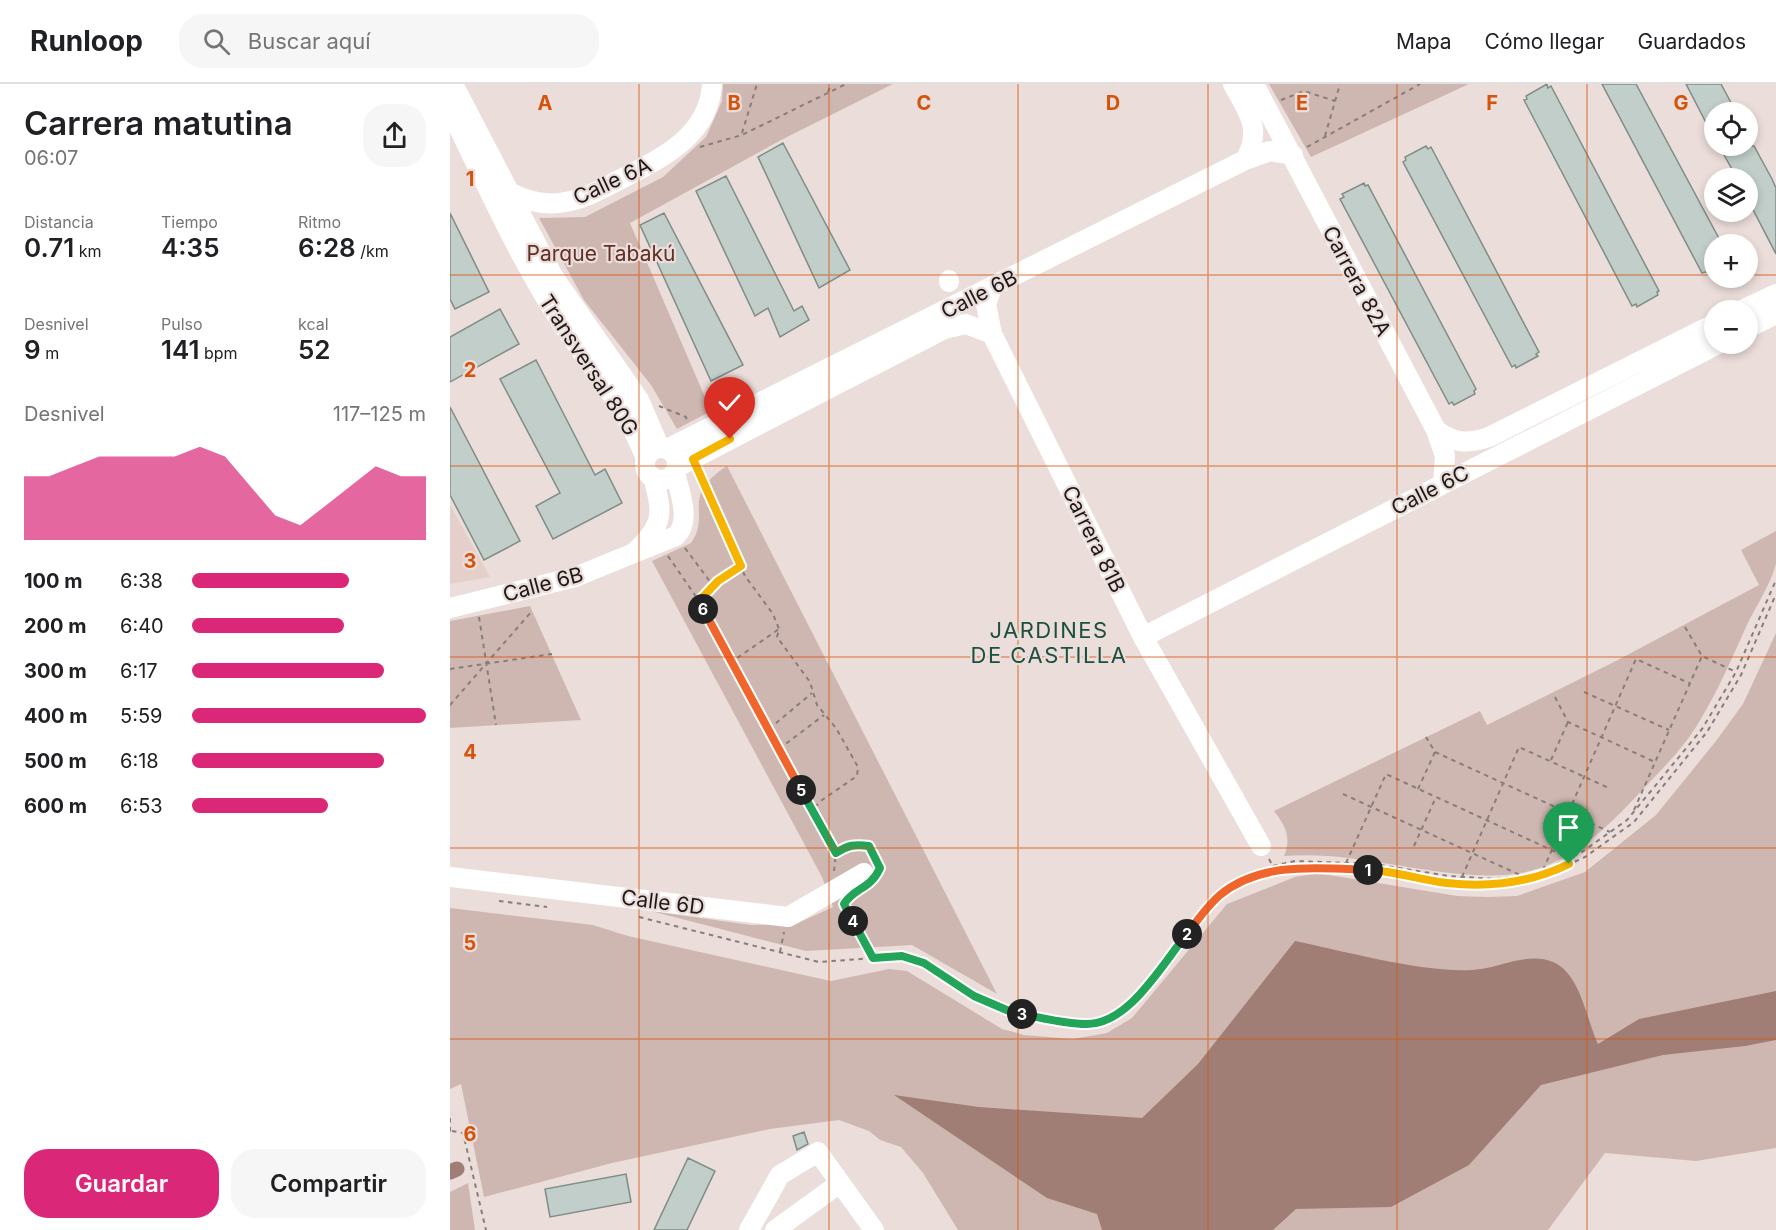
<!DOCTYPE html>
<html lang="es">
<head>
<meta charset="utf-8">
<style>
	body { margin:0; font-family:Inter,sans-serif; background:#f6f6f6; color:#202124; height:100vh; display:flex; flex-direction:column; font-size:22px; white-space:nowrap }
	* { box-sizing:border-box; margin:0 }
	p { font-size:20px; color:#757577 }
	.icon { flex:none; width:33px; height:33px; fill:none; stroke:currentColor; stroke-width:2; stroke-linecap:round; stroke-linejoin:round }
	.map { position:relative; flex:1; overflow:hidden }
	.side { display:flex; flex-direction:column; background:#fff; width:450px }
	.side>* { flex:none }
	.controls { position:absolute; left:1254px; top:18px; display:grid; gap:12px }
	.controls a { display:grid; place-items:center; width:54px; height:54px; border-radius:50%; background:#fff; box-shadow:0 3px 9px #0003; font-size:30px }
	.pin { position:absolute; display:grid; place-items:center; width:51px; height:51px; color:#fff; margin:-62px -26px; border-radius:50% 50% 50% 0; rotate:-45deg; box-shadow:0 0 6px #0007 }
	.pin .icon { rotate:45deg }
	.km { position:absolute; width:30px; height:30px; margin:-15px; border-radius:50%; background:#222; color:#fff; font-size:16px; line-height:30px; text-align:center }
	.round { display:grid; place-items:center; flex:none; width:63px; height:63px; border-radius:24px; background:#f6f6f6 }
	.overview { display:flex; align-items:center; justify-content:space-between; height:102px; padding:0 24px }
	h1 { font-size:33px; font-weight:600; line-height:45px }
	.stats { display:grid; grid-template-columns:repeat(3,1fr); gap:9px; height:102px; padding:6px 24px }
	.stats div { display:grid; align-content:center }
	.stats b { font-size:26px; font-weight:600 }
	.stats small { font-size:16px; font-weight:400 }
	.stats p { font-size:16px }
	.chart { height:168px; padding:12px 24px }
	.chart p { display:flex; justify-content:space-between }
	.chart svg { width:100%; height:108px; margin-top:6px; fill:#db2777; opacity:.7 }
	.button { display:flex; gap:12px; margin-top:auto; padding:12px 24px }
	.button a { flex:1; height:69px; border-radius:24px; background:#db2777; color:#fff; font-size:24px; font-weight:600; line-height:69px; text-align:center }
	.button a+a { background:#f6f6f6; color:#202124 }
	ul { padding:0 24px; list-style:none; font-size:20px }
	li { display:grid; grid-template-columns:96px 72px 1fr; align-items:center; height:45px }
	li i { height:15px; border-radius:8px; background:#db2777 }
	header { display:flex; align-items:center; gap:36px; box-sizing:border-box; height:84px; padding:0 30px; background:#fff; border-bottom:2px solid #e0e0e0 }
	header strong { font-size:28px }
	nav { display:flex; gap:33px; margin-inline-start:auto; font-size:21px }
	.search { width:420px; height:54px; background:#f6f6f6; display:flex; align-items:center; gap:15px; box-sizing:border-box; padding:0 21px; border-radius:24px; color:#757577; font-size:22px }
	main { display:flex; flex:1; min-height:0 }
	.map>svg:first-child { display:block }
	.built { fill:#e5cfca }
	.green { fill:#cfb7b1 }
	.water { fill:#a07e75 }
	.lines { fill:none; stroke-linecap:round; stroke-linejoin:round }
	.canal { stroke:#a07e75; stroke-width:15 }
	.building { fill:#c1cec9; stroke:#7f8c87; stroke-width:1.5 }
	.path { stroke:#877d7b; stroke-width:2; stroke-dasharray:4.5 4.5; stroke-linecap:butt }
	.minor { stroke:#fff; stroke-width:20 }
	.split-1-casing { stroke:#fff; stroke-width:12 }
	.split-2-casing { stroke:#fff; stroke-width:12 }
	.split-3-casing { stroke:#fff; stroke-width:12 }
	.split-4-casing { stroke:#fff; stroke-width:12 }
	.split-5-casing { stroke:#fff; stroke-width:12 }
	.split-6-casing { stroke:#fff; stroke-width:12 }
	.split-7-casing { stroke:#fff; stroke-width:12 }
	.split-1 { stroke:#f5b400; stroke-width:8 }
	.split-2 { stroke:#f0652b; stroke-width:8 }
	.split-3 { stroke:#22a559; stroke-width:8 }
	.split-4 { stroke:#22a559; stroke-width:8 }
	.split-5 { stroke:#22a559; stroke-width:8 }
	.split-6 { stroke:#f0652b; stroke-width:8 }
	.split-7 { stroke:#f5b400; stroke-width:8 }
	.grid { fill:none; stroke:#d4530d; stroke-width:1.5; stroke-opacity:0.55 }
	.labels { text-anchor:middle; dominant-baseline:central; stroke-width:4.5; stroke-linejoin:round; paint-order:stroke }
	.street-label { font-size:21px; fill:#1e1918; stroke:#ebddda }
	.park-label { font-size:21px; fill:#623024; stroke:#ebddda }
	.neighbourhood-label { font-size:22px; letter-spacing:1.5px; fill:#1d4f40; stroke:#ebddda }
	.grid-label { font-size:20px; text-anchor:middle; font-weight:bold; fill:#d4530d; stroke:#ebddda; stroke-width:4.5; stroke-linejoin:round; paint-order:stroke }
</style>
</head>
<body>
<header>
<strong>Runloop</strong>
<div class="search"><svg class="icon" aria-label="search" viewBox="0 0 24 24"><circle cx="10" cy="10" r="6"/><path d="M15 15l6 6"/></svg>Buscar aquí</div>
<nav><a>Mapa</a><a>Cómo llegar</a><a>Guardados</a></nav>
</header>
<main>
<section class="side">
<div class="overview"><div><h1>Carrera matutina</h1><p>06:07</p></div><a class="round"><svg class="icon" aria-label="share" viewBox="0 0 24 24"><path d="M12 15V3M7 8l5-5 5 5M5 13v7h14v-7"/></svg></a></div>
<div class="stats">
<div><p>Distancia</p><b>0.71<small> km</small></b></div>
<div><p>Tiempo</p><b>4:35</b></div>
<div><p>Ritmo</p><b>6:28<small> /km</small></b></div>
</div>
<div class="stats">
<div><p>Desnivel</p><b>9<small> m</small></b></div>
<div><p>Pulso</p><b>141<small> bpm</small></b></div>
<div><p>kcal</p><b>52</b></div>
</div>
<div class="chart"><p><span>Desnivel</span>117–125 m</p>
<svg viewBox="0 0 160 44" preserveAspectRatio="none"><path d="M0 44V18L10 18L20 14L30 10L40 10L50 10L60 10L70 6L80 10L90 22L100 34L110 38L120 30L130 22L140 14L150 18L160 18V44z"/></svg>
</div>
<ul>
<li><b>100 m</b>6:38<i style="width:67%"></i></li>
<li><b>200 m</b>6:40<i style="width:65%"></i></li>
<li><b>300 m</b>6:17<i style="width:82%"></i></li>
<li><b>400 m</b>5:59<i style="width:100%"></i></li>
<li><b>500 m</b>6:18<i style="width:82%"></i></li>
<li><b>600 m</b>6:53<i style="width:58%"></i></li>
</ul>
<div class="button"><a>Guardar</a><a>Compartir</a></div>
</section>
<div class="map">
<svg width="1326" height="1146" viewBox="0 0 1326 1146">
	<rect width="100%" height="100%" fill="#ebddda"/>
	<!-- built -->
	<path class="built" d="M0,421L40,493L0,500Z"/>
	<!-- green -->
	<path class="green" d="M273,0H443L333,55L180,139L261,327L227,345L201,301L134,216L89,134L135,133L213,93L256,53L272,17Z
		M819,0H1019L861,73Z
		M277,382L547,910L462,861L356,867L201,827L301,841L346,840L383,823L372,793L202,477L241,459C262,429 229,413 277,382Z
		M1326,447C1326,457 1326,469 1326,479C1323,496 1305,524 1297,541C1282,574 1268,607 1249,638C1235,662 1216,681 1197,701C1158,743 1117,787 1055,791C980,795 909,766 834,772C842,754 835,741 824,727L1030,627L1037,641L1164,578L1309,501L1291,466Z
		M80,522L131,636L0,644V537Z
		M1326,549V1064L1246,1077L1155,1069L1098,1146H508L473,1089L451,1063L430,1056L419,1047L389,1036L320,1045L162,1079L34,1113L11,1000L0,1005V824L143,841L178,852L381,897L439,885L457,887L552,945L574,951L623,955L657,949L682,934L777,820L845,793L867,789L1007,812L1037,813L1067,812L1135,788L1206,731L1266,657L1293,620Z
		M18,1099L25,1146H0V1108Z"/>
	<!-- water -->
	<path class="water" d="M845,857C894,867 984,892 1031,885C1053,882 1080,868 1103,878C1131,890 1136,935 1148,960L1189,935L1326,907V956L1295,962L1213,971L1091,1001L1019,1081L941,1123L846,1125L823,1146H652L647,1130L597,1114L444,1011L529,1023L692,1034L748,980Z"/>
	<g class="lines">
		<!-- canal -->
		<path class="canal" d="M0,1088L7,1085"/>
	</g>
	<!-- building -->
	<path class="building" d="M1097,0L1098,4L1101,2L1209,207L1207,208L1208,211L1187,223L1186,220L1182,222L1074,16L1077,15L1076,12Z
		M1152,0H1186L1272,160H1264V186L1252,189Z
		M1236,0H1271L1286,28H1264V54Z
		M333,59L400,186L369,204L308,73Z
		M976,62L978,65L981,63L1089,268L1086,270L1088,272L1066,284L1065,281L1062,283L953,78L956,76L955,73Z
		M1269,62H1304L1322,95L1326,104V170L1298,116L1301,114L1298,108V94H1287Z
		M276,92L344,227L352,222L359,236L330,253L318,224L305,232L246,107Z
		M914,99L915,102L918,101L1026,305L1024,307L1025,310L1004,321L1002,318L999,320L890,115L894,113L892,110Z
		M0,129L39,208L5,225L0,215Z
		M214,129L293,281L261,297L190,141Z
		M50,225L69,260L0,298V253Z
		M86,276L145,391L155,385L172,419L103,455L86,422L110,409L50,295Z
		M0,323L70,457L34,476L0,411Z
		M354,1048L358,1060L347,1066L343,1052Z
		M238,1074L265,1087L237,1146H204Z
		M176,1090L181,1118L100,1133L95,1105Z"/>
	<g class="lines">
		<!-- path -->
		<path class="path" d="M378,8L381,0
			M831,16L854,7L885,17
			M292,49L307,0
			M875,52L890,0
			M250,63L292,51L396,0
			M857,63L970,0
			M209,322L236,333L237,337
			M249,389L295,492L323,530L329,545L327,553L360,598L367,621L386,644L408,683L407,692L372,716L361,727L386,769L400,760L419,762L430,782
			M235,464L264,503L291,482
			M218,472L249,517
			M264,503L249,517L361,726
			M29,533L46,641
			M1235,543L1252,572L1286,588
			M280,579L329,545
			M0,585L102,570
			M1134,608L1219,646
			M1105,613L1118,638L1205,678
			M0,621L82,527
			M319,645L362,609
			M329,665L374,631
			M985,668L1160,748
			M1101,676L1118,638
			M968,705L985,668L976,653
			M893,710L1070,791
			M1184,726L1252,572
			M964,762L986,713
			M819,775L826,788
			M896,779L936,690L1119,774
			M823,782L845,777L924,780L999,792L1046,795L1087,789L1132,768L1177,736L1252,645L1286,588L1326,496
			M1093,786L1186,575L1239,599
			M384,787L386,769
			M1012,793L1069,663L1161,705
			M49,817L97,823
			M395,821L423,874
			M189,833L369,878L452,872L474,879L524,912L559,927L620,939L638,941L655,938L679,924L769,812L798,795L846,783L923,786L997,799L1047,801L1092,793L1135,773L1184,738L1257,648L1291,591L1326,510
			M330,868L334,848
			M0,1034V1049
			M2,1047L13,1049L36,1146"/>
		<!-- minor -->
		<path class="minor" d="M3,0L103,192L189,316L210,364
			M783,0C798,28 813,45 795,76
			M804,0L986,346L995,372L993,399
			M0,26C32,91 62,159 100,221C133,275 173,315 196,375
			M61,109C77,117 96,122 115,118C135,115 153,104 171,95C211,74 259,53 262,0
			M499,196V198
			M542,204L536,220L542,250L693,553L811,762
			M1292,226L1326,210
			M1298,244L1326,230
			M986,346C1004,360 1018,360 1039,353L1264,240
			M195 380a16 16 0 1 1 32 0a16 16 0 1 1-32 0Z
			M217,365L795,76L820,67L843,71
			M227,383L494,245L516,240L542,250
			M186,467C214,440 213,430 203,393
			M0,524L125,493L226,452C242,436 229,408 225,388
			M693,553L1268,260
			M0,793L338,833L414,789
			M299,1146L330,1091L368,1068L424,1146
			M325,1146L390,1099"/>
	</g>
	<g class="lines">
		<defs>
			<path id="split-1" d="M918,786C945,787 971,796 997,799C1041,804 1080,799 1119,780"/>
			<path id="split-2" d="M737,850C747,837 757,822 770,811C811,777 869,784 918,786"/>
			<path id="split-3" d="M572,930C593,934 615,940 636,940C679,941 712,880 737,850"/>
			<path id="split-4" d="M403,837L423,874L452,872L474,879L524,912L559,927L572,930"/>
			<path id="split-5" d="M351,706L386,769C398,761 405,760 419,762L430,784C420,806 405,803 394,820L403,837"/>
			<path id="split-6" d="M253,525L351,706"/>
			<path id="split-7" d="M253,525L249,517L268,497L291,482L243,375L280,355"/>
		</defs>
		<!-- split-1 casing -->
		<use href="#split-1" class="split-1-casing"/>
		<!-- split-2 casing -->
		<use href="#split-2" class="split-2-casing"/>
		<!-- split-3 casing -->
		<use href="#split-3" class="split-3-casing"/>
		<!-- split-4 casing -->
		<use href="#split-4" class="split-4-casing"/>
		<!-- split-5 casing -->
		<use href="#split-5" class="split-5-casing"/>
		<!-- split-6 casing -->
		<use href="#split-6" class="split-6-casing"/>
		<!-- split-7 casing -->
		<use href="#split-7" class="split-7-casing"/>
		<!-- split-1 -->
		<use href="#split-1" class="split-1"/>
		<!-- split-2 -->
		<use href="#split-2" class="split-2"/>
		<!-- split-3 -->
		<use href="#split-3" class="split-3"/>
		<!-- split-4 -->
		<use href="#split-4" class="split-4"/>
		<!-- split-5 -->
		<use href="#split-5" class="split-5"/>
		<!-- split-6 -->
		<use href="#split-6" class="split-6"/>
		<!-- split-7 -->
		<use href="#split-7" class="split-7"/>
	</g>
	<!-- grid -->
	<path class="grid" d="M189,0V1146M379,0V1146M568,0V1146M758,0V1146M947,0V1146M1137,0V1146M0,191H1264M1298,191H1326M0,382H1326M0,573H1326M0,764H1326M0,955H1326"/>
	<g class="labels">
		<!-- street labels -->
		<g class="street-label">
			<text transform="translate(162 97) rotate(-25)">Calle 6A</text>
			<text transform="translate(907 197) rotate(62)">Carrera 82A</text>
			<text transform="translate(529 210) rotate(-27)">Calle 6B</text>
			<text transform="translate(139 281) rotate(57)">Transversal 80G</text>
			<text transform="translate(980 406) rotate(-27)">Calle 6C</text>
			<text transform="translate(644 455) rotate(64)">Carrera 81B</text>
			<text transform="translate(93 500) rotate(-15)">Calle 6B</text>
			<text transform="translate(213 818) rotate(7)">Calle 6D</text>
		</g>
		<!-- park labels -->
		<g class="park-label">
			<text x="151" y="169">Parque Tabakú</text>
		</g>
		<!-- neighbourhood labels -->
		<g class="neighbourhood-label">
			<text x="599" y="546">JARDINES<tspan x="599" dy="25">DE CASTILLA</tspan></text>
		</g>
	</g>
	<g class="grid-label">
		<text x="95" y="26">A</text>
		<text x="284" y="26">B</text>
		<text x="474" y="26">C</text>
		<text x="663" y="26">D</text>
		<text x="852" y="26">E</text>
		<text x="1042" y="26">F</text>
		<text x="1231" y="26">G</text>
		<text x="20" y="102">1</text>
		<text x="20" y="293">2</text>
		<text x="20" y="484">3</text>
		<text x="20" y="675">4</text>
		<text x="20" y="866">5</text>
		<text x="20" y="1057">6</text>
	</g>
</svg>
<div class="controls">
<a><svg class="icon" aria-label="locate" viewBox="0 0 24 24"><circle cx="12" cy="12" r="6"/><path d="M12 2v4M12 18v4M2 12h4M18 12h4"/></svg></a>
<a><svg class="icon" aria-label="layers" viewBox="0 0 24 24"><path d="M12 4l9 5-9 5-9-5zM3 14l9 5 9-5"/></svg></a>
<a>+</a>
<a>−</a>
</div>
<div class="pin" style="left:1119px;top:780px;background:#1e9e55"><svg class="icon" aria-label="arrive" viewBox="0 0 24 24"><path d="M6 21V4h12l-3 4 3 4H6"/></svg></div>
<div class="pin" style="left:280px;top:355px;background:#d93025"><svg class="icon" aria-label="check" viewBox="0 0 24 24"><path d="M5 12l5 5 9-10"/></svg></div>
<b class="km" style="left:918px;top:786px">1</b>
<b class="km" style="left:737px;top:850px">2</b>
<b class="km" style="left:572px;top:930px">3</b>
<b class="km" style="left:403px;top:837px">4</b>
<b class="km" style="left:351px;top:706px">5</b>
<b class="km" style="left:253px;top:525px">6</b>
</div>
</main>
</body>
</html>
